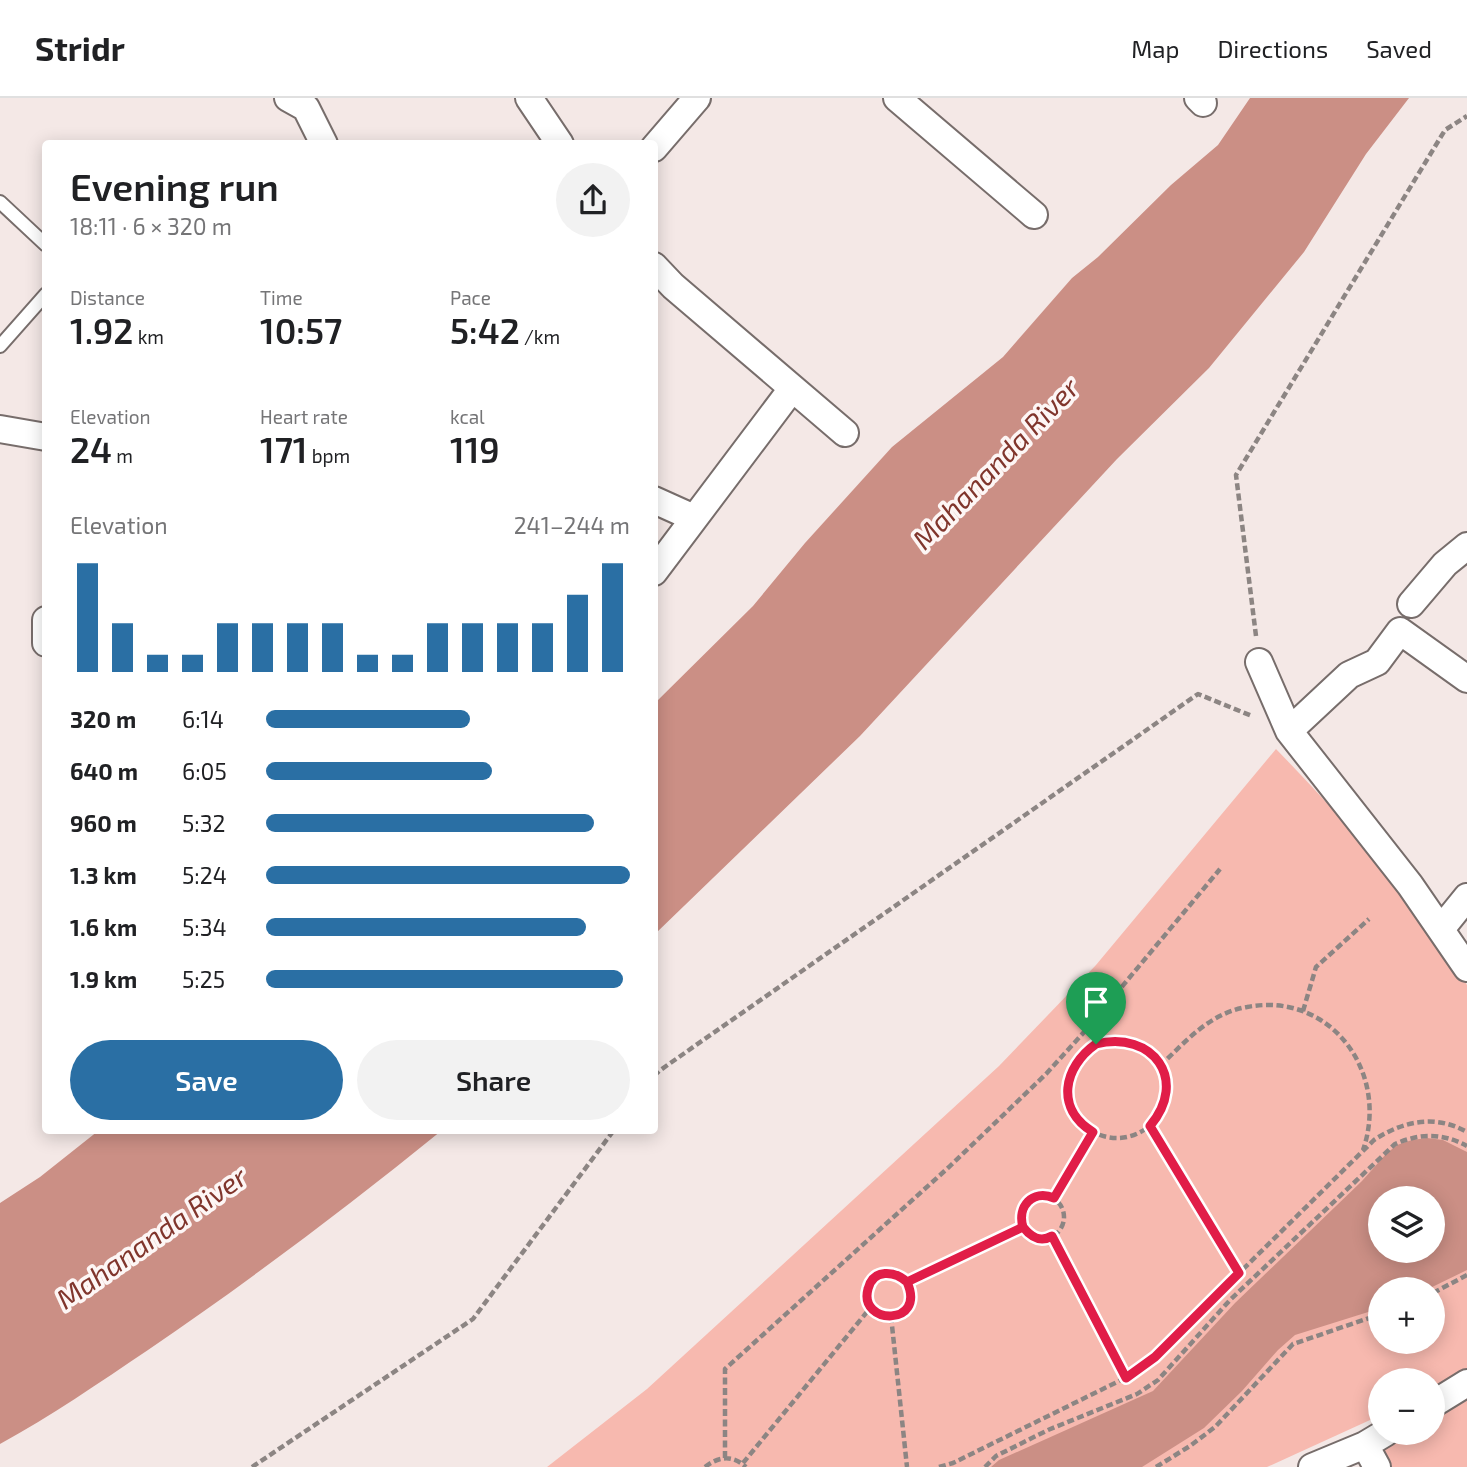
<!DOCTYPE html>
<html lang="en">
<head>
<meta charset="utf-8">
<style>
	body { margin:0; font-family:"Exo 2",sans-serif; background:#f2f2f2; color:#202124; height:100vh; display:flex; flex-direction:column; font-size:26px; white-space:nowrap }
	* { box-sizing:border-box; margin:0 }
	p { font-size:23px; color:#757577 }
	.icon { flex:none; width:38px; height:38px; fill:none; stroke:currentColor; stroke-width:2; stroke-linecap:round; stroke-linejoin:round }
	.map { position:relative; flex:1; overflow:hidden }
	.panel { position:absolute; left:42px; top:42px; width:616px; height:994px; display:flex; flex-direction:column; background:#fff; border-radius:7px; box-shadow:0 4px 18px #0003 }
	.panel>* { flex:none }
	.buttons { position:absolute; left:1368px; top:1088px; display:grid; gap:14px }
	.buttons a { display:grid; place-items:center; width:77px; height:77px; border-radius:50%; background:#fff; box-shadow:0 4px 18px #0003; font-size:35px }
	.pin { position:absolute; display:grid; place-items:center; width:60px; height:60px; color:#fff; margin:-72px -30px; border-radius:50% 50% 50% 0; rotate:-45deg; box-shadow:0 0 7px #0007 }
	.pin .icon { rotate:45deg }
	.round { display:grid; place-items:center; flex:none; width:74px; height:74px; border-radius:37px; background:#f2f2f2 }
	.summary { display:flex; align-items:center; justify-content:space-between; height:119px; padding:0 28px }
	h1 { font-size:38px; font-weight:600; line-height:52px }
	.stats { display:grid; grid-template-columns:repeat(3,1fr); gap:10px; height:119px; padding:7px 28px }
	.stats div { display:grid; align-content:center }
	.stats b { font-size:35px; font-weight:600 }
	.stats small { font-size:19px; font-weight:400 }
	.stats p { font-size:19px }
	.chart { height:196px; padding:14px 28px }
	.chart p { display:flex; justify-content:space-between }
	.chart svg { width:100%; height:126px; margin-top:7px; stroke:#2a6fa4; stroke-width:6 }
	.primary-button { display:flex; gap:14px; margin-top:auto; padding:14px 28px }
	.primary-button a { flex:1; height:80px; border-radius:42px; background:#2a6fa4; color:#fff; font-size:28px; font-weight:600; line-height:80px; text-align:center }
	.primary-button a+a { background:#f2f2f2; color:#202124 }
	ul { padding:0 28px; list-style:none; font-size:23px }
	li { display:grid; grid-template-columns:112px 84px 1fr; align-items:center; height:52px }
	li i { height:18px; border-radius:9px; background:#2a6fa4 }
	header { display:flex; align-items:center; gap:42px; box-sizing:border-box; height:98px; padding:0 35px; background:#fff; border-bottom:2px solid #e0e0e0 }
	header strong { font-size:33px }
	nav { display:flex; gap:38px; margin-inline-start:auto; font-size:24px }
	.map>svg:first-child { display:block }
	.green { fill:#f7b9af; fill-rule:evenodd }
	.water { fill:#cb8f85; fill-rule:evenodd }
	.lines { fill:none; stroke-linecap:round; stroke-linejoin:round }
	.service-casing { stroke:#776d6b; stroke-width:16 }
	.minor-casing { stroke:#776d6b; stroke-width:30 }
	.path { stroke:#8c8583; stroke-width:4.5; stroke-dasharray:7 3.5; stroke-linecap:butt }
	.service { stroke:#fff; stroke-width:12 }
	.minor { stroke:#fff; stroke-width:26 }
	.route-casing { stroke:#fff; stroke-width:14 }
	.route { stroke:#e11d48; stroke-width:9 }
	.labels { text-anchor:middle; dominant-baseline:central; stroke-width:7; stroke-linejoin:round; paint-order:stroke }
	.water-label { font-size:28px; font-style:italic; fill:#80352c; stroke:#fdf6f5 }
</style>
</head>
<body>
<header>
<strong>Stridr</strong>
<nav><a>Map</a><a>Directions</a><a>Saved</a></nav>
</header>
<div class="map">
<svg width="1467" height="1369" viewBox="0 0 1467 1369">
	<rect width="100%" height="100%" fill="#f4e8e6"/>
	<!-- green -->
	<path class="green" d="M1276,651C1347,724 1413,801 1467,887V1272L1433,1291V1283H1381V1317L1267,1369H547L647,1291L999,968L1096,867ZM1381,1101H1433V1153H1381ZM1381,1192H1433V1244H1381Z
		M1467,1291V1369H1389L1384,1352C1394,1332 1413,1335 1433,1335V1312Z"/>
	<!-- water -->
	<path class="water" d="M1250,0H1409L1366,56L1304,154L1209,270L1117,361L860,638L655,836V605L753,508L805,445L892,349L1003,259L1072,180L1098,159L1171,87L1218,47Z
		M98,1033V1032L441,1033C346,1110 249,1183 148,1252C99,1285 51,1318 0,1346V1105L40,1079Z
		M1427,1040L1443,1042L1467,1054V1172L1465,1173L1426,1192H1381V1210L1295,1237L1278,1252L1242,1293L1204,1330L1142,1369H991L999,1362L1153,1293L1235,1205L1362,1083L1386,1056L1397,1047L1412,1042ZM1381,1101H1433V1153H1381Z"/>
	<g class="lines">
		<defs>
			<path id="service" d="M0,104L46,147
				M0,248L46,196"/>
			<path id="minor" d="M288,0L306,10L324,46
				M529,0L560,46
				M897,0L1034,117
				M1198,0L1203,5
				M654,50L697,0
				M654,168L673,188L845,335
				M0,331L46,339
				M654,402L694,420
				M654,474L791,292
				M1411,506L1445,466L1467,448
				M46,522V545
				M1259,564L1289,633L1410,787L1467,870
				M1289,633L1349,577L1377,564L1400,533L1467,581
				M1441,831L1467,799
				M1433,1306L1467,1285
				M1365,1347L1377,1369
				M1312,1369L1365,1347L1385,1335"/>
		</defs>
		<!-- service casing -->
		<use href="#service" class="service-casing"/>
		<!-- minor casing -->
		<use href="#minor" class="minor-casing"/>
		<!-- path -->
		<path class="path" d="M1256,538L1236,377L1445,32L1467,18
			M1303,913L1316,869L1369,821
			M1089,928L1098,946
			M1068 991a49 49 0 1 1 98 0a49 49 0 1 1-98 0Z
			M1160,968C1186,943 1210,915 1247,909C1331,893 1390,975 1363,1052
			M654,978L659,973L1198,596L1252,618
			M1150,1029L1239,1175
			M1020 1119a22 22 0 1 1 44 0a22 22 0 1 1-44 0Z
			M1053,1100L1093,1034
			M1052,1138L1126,1280
			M867 1197a22 22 0 1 1 44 0a22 22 0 1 1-44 0Z
			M907,1184L1023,1129
			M1433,1195L1467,1177
			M891,1218L907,1369
			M725,1360V1271L949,1069L1046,976L1085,933L1220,771
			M743,1365L871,1209
			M252,1369L473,1221L614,1032
			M705,1369C719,1358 733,1357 746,1369
			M939,1369L953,1365L1117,1284L1145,1268L1374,1042C1403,1023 1435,1016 1467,1034
			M985,1369L996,1358L1048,1332L1137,1296L1158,1282L1230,1202L1395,1046C1420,1035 1443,1035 1467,1048
			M1156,1369L1190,1348L1215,1329L1293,1246L1381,1216"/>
		<!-- service -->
		<use href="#service" class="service"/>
		<!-- minor -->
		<use href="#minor" class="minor"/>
	</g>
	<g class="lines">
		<defs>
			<path id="route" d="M1096,946C1063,969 1055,1011 1093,1034L1054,1100C1032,1091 1017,1109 1023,1129L907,1184C927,1229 858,1227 868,1191C873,1170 895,1173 907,1184L1023,1129C1031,1139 1040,1145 1052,1138L1126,1280L1155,1259L1239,1175L1150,1028C1189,982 1153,932 1096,946"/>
		</defs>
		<!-- route casing -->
		<use href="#route" class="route-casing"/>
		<!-- route -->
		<use href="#route" class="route"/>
	</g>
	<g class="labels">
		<!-- water labels -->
		<g class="water-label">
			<text transform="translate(995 365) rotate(-46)">Mahananda River</text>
			<text transform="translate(151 1139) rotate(-35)">Mahananda River</text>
		</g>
	</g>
</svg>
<div class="buttons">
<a><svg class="icon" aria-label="layers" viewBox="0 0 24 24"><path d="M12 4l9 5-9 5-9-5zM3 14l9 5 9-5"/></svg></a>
<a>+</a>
<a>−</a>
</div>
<div class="pin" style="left:1096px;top:946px;background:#1e9e55"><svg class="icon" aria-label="arrive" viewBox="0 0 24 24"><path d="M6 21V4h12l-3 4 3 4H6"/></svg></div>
<section class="panel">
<div class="summary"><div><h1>Evening run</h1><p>18:11 · 6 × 320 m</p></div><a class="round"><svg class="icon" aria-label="share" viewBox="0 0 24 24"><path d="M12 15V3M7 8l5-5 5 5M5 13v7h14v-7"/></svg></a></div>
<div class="stats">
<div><p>Distance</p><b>1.92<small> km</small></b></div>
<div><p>Time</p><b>10:57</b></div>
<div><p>Pace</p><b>5:42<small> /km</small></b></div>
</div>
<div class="stats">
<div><p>Elevation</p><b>24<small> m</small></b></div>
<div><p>Heart rate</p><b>171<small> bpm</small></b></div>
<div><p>kcal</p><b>119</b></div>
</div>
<div class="chart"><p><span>Elevation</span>241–244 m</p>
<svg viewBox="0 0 160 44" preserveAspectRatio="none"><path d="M5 44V6M15 44V27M25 44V38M35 44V38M45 44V27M55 44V27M65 44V27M75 44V27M85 44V38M95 44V38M105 44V27M115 44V27M125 44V27M135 44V27M145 44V17M155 44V6"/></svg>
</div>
<ul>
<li><b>320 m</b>6:14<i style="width:56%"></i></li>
<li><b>640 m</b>6:05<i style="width:62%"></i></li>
<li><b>960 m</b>5:32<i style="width:90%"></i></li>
<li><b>1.3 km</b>5:24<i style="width:100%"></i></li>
<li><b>1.6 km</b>5:34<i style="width:88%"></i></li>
<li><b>1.9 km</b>5:25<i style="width:98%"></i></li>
</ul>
<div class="primary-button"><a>Save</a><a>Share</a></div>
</section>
</div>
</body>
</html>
